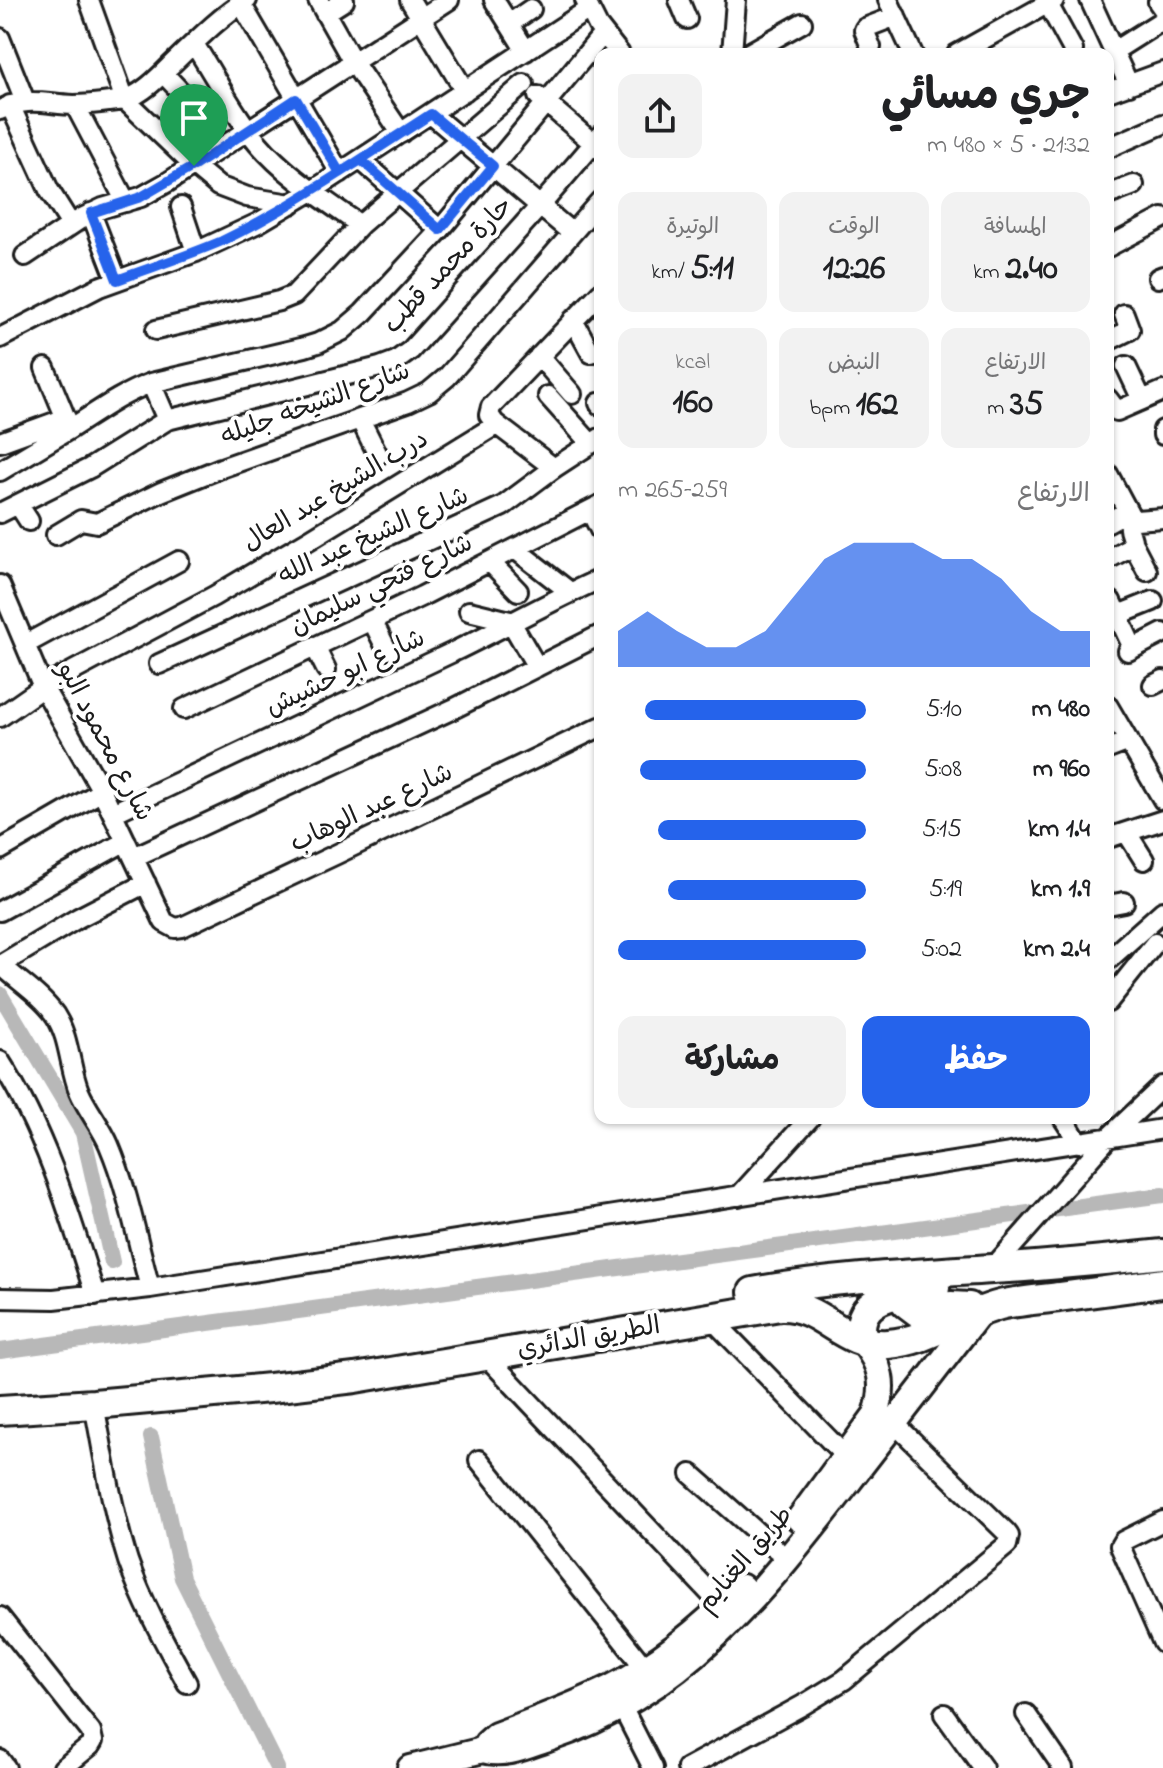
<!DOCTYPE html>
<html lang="ar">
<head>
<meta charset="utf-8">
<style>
	body { margin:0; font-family:"Indie Flower","Playpen Sans Arabic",sans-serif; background:#f2f2f2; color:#202124; direction:rtl; height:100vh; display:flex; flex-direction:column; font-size:30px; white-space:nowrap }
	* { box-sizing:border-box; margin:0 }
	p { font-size:26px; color:#757577 }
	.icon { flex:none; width:44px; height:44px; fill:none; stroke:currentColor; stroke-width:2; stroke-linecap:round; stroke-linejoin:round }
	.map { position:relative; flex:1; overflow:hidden; direction:ltr }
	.side { position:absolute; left:594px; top:48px; width:520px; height:1076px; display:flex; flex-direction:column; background:#fff; border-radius:16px; box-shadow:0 2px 6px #0004; direction:rtl }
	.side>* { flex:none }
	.pin { position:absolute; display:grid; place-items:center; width:68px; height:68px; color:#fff; margin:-82px -34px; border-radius:50% 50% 50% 0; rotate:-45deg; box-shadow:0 0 8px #0007 }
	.pin .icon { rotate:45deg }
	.round { display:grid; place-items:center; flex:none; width:84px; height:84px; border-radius:16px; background:#f2f2f2 }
	.head { display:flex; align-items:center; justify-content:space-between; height:136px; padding:0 24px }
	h1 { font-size:44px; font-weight:700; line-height:60px }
	.metrics { display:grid; grid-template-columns:repeat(3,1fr); gap:12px; height:136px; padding:8px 24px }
	.metrics div { display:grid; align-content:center; border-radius:16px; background:#f2f2f2; text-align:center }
	.metrics b { font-size:34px; font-weight:700 }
	.metrics small { font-size:22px; font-weight:400 }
	.metrics p { font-size:22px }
	.chart { height:224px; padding:16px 24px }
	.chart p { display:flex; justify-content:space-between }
	.chart svg { width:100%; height:144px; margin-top:8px; fill:#2563eb; opacity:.7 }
	.action { display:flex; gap:16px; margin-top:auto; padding:16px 24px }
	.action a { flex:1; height:92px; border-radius:16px; background:#2563eb; color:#fff; font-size:32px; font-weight:700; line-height:92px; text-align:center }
	.action a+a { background:#f2f2f2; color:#202124 }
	ul { padding:0 24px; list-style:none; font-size:26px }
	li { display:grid; grid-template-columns:128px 96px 1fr; align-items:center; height:60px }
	li i { height:20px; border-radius:10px; background:#2563eb }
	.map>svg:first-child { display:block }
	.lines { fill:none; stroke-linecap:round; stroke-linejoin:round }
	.canal { stroke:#b8b8b8; stroke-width:16 }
	.minor-casing { stroke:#1c1c1c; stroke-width:24 }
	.major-casing { stroke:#1c1c1c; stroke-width:30 }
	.highway-casing { stroke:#1c1c1c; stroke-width:34 }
	.minor { stroke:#fff; stroke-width:18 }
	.major { stroke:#fff; stroke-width:24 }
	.highway { stroke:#fff; stroke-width:28 }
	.route-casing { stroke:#fff; stroke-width:16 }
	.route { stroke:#2563eb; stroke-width:10 }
	.labels { text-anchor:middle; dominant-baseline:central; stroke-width:8; stroke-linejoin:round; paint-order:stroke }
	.street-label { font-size:26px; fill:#1c1c1c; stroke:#fff }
</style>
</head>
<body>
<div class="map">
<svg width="1163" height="1768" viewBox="0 0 1163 1768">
	<rect width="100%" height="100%" fill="#fff"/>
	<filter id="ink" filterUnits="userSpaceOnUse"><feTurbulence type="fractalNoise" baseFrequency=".0125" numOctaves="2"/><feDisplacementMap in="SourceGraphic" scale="16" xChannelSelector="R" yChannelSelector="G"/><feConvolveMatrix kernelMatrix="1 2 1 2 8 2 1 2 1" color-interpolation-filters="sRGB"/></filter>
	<g filter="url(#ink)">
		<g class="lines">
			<!-- canal -->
			<path class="canal" d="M0,994L83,1133L112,1262
				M0,1351L1163,1195
				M151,1437L182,1578L277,1768"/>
			<defs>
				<path id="minor" d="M89,0L125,100L194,166L218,186L247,197L291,204
					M239,0L340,173
					M318,0L353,62L401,133
					M410,0L465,91
					M494,0L526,51
					M585,0L598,26L620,54
					M679,0L687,19
					M888,0L913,54
					M1090,0L1129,85
					M1158,2L1163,9
					M1048,4L1073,50
					M325,13L344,1
					M509,24L531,9
					M0,38L25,101
					M194,44C215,76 233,113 258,143C286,176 325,200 360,225
					M871,47L864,30L865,28L896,16
					M1114,51L1163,20
					M732,54L736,0
					M747,54L802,23
					M957,54L1054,0
					M163,73L181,92
					M1108,92L1163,72
					M538,96L600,149
					M10,105L49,190L71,225
					M75,105L126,202
					M0,110C28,96 45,104 74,105C91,105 108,102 125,100C143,93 156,80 170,66C192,45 221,15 247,0
					M431,114L572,233
					M196,124L211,154
					M1108,148L1163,124
					M361,160L440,230
					M1108,195L1134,185
					M181,207L196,252
					M91,213L117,280
					M1108,247L1163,218
					M25,256L82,218L103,208L141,197L168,182L449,0
					M1158,278L1163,276
					M573,320L591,353
					M156,330L279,301L294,295L360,225L524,84
					M0,338L99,287L196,252L258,223L312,191L589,9
					M1108,341L1130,330L1124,314
					M539,356L572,394
					M1126,366L1142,400
					M45,368L69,426
					M151,383L167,420
					M548,396L591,444
					M1108,399L1117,411L1163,391
					M599,403L600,405
					M360,419L378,455
					M496,424L554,468
					M1163,430V435
					M0,442L66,418
					M0,471C23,457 47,443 70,429C97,412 121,394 151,383L305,347L318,343L342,331L363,313L440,230L603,34
					M1108,474L1131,517
					M18,504L29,521
					M590,510L600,530
					M0,513L90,468L167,420L380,367L396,361L411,350L540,206L600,136
					M1131,517L1136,520L1163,518
					M1108,522L1128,511
					M56,535L81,520L97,523L161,492L221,468L408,402L429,392L447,377L600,201
					M1133,544L1147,571
					M515,549L570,592
					M1108,559L1132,546C1134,534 1125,534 1131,517
					M490,562L518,591
					M0,585L43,687L102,791L164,922L175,928L182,927L337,854L600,727
					M1111,601L1133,648
					M469,611L514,622
					M1118,615L1153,601
					M372,620L387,650
					M512,624L537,667
					M26,644L179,561
					M315,647L326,669
					M1128,651L1163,633
					M159,664L503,506L554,468L600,438
					M1153,685L1163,680
					M1108,706L1163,800
					M184,709L422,596L600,505
					M0,717L43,687L214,596L309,540L496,425L489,415L491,407L600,293
					M1108,749L1129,741
					M113,813C227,760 340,706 453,652C503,628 550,601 600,579
					M1127,833L1144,860
					M1108,838L1163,820
					M0,850L102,791
					M134,857L453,709L600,635
					M1108,905L1124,902
					M0,911L126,841
					M1108,960L1163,911
					M0,964C18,981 41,995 55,1015C70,1038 69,1066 79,1091C87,1110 101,1126 109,1145C128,1190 137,1240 150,1288
					M0,965L78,918L146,883
					M1108,1002L1155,943
					M0,1061C46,1133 70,1215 95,1295
					M1063,1118L1079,1143
					M739,1196L810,1118
					M992,1269L1108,1138L1163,1086
					M0,1298L54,1299L150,1288L1163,1129
					M711,1318L846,1457
					M487,1357L723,1607
					M94,1404C104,1457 112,1510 128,1561C143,1604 165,1643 187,1683
					M479,1460L645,1668
					M691,1474L776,1549
					M1163,1521L1123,1541L1120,1546L1163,1643
					M0,1617L91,1732L93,1741L90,1746L63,1768
					M622,1707L653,1768
					M944,1714L983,1768
					M1026,1714L1063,1768
					M0,1760L6,1768
					M687,1768L803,1705L844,1680L1007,1545L1009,1536L1006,1532L894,1423"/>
				<path id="major" d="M799,1519L876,1414C886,1385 881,1364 862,1341
					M483,1750L487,1743L496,1735C535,1720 573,1706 610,1688C659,1663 704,1626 742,1587
					M410,1768L483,1750C505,1757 527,1746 548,1739C684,1695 767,1587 851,1479C894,1423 938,1367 981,1311"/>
				<path id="highway" d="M753,1292C833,1278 912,1274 992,1269C1049,1266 1106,1260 1163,1254
					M904,1293L906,1303L918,1312L951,1306L969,1307
					M862,1341C853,1293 901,1294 935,1288
					M0,1410L94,1404L270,1388L355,1378L780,1306C822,1304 841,1347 888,1344C929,1341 964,1313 1004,1304C1022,1301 1041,1299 1059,1297C1094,1292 1128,1288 1163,1283"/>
			</defs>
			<!-- minor casing -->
			<use href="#minor" class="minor-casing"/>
			<!-- major casing -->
			<use href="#major" class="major-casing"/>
			<!-- highway casing -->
			<use href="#highway" class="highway-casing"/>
			<!-- minor -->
			<use href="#minor" class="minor"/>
			<!-- major -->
			<use href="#major" class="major"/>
			<!-- highway -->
			<use href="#highway" class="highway"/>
		</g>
	</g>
	<g class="lines" filter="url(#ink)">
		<defs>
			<path id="route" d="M194,166L141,197L91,213L117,280C152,267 187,256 222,241C271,218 315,188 361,160L440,230L493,166L431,114L340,173L296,99L194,166"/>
		</defs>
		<!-- route casing -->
		<use href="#route" class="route-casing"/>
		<!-- route -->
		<use href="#route" class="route"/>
	</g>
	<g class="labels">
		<!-- street labels -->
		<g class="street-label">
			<text transform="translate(449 266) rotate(-47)">حارة محمد قطب</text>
			<text transform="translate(316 405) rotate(-20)">شارع الشيخه جليله</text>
			<text transform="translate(336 492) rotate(-31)">درب الشيخ عبد العال</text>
			<text transform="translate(374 537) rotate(-24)">شارع الشيخ عبد الله</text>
			<text transform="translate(382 586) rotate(-26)">شارع فتحي سليمان</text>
			<text transform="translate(346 674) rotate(-25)">شارع ابو حشيش</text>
			<text transform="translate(104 742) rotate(62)">شارع محمود البو</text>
			<text transform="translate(372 809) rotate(-25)">شارع عبد الوهاب</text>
			<text transform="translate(589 1339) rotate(-10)">الطريق الدائري</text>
			<text transform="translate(746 1560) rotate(-49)">طريق الغنايم</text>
		</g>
	</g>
</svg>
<div class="pin" style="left:194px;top:166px;background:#1e9e55"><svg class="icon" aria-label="arrive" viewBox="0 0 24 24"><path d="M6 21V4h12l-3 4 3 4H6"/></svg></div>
<section class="side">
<div class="head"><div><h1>جري مسائي</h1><p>21:32 · 5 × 480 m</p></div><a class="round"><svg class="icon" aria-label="share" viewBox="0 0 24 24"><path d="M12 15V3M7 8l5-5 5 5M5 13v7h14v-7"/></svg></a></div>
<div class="metrics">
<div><p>المسافة</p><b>2.40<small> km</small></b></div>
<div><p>الوقت</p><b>12:26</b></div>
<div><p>الوتيرة</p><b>5:11<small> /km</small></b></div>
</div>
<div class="metrics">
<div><p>الارتفاع</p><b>35<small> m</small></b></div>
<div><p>النبض</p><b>162<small> bpm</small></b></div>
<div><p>kcal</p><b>160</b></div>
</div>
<div class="chart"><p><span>الارتفاع</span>259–265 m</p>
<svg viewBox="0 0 160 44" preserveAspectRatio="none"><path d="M0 44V33L10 27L20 33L30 38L40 38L50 33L60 22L70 11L80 6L90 6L100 6L110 11L120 11L130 17L140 27L150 33L160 33V44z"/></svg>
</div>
<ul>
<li><b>480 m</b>5:10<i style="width:89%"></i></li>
<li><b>960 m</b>5:08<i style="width:91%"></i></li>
<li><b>1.4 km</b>5:15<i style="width:84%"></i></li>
<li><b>1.9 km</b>5:19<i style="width:80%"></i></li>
<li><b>2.4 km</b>5:02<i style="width:100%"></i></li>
</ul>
<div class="action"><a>حفظ</a><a>مشاركة</a></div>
</section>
</div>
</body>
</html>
